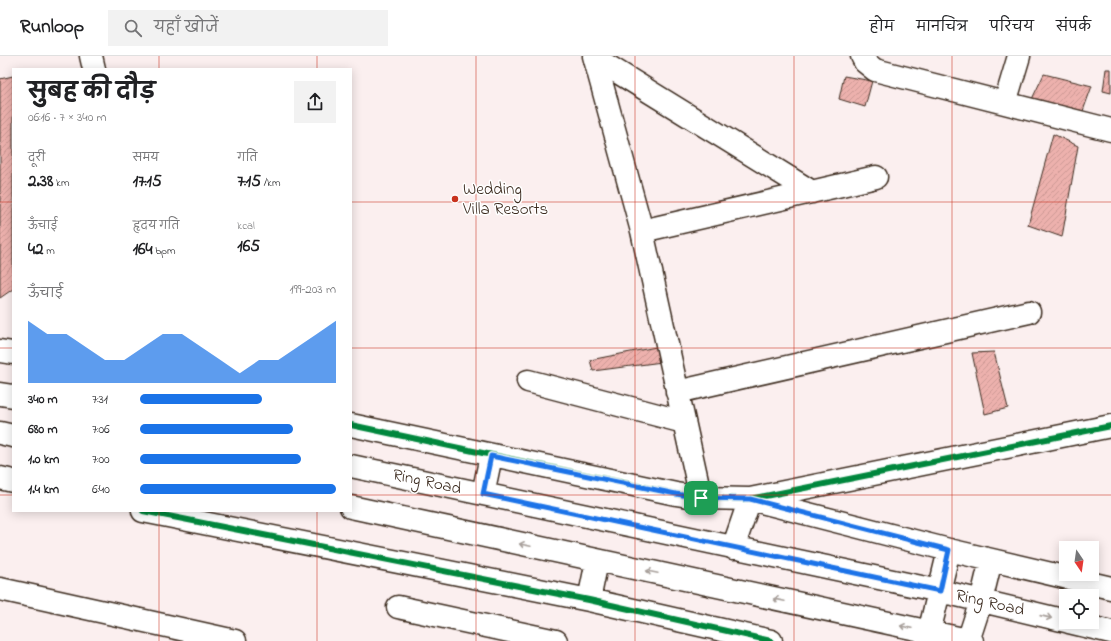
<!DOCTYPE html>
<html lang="hi">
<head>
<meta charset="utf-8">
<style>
	body { margin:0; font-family:"Indie Flower","Playpen Sans Deva",sans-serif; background:#f2f2f2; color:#202124; height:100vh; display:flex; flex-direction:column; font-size:15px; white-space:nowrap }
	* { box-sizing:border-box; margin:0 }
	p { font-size:13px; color:#757577 }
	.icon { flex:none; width:22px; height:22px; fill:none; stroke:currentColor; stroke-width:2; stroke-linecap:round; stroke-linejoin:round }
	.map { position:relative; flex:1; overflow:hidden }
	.details { position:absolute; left:12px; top:12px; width:340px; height:444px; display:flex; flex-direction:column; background:#fff; border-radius:0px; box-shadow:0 2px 10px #0003 }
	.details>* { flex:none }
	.needle { width:26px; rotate:167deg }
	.fabs { position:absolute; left:1059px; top:485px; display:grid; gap:8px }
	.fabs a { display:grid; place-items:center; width:40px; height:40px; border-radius:0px; background:#fff; box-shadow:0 2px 10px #0003; font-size:20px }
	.pin { position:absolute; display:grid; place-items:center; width:34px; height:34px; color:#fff; margin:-17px; border-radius:8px; box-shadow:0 2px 6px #0006 }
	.round { display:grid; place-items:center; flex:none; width:42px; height:42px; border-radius:0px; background:#f2f2f2 }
	.headline { display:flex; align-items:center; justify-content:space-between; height:68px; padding:0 16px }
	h1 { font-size:22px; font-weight:700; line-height:30px }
	.figures { display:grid; grid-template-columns:repeat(3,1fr); gap:6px; height:68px; padding:4px 16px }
	.figures div { display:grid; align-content:center }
	.figures b { font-size:17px; font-weight:700 }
	.figures small { font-size:11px; font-weight:400 }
	.figures p { font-size:11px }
	.chart { height:112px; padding:8px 16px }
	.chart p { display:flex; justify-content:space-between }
	.chart svg { width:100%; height:72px; margin-top:4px; fill:#1a73e8; opacity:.7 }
	ul { padding:0 16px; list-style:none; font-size:13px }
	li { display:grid; grid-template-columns:64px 48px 1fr; align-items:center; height:30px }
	li i { height:10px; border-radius:5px; background:#1a73e8 }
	header { display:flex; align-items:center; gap:24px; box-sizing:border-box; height:56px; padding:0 20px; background:#fff; border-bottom:1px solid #e0e0e0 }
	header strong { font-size:19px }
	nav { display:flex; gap:22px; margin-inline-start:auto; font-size:14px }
	.search { width:280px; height:36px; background:#f2f2f2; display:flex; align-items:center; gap:10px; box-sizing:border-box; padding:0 14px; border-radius:0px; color:#757577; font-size:15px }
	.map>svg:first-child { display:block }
	.building { fill:url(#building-hatch); stroke:#3b2a1e }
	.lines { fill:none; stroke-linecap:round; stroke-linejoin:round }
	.minor-casing { stroke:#3b2a1e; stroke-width:25 }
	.minor { stroke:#fff; stroke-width:22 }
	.cycleway-casing { stroke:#fff; stroke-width:8 }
	.cycleway { stroke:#00873e; stroke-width:6 }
	.oneway { stroke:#a79f9a }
	.route-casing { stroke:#fff; stroke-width:8 }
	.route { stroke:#1a73e8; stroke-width:5 }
	.grid { fill:none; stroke:#c8321e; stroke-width:1; stroke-opacity:0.55 }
	.poi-dot { fill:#c8321e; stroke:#fff; stroke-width:1.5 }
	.labels { text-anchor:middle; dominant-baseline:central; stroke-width:3; stroke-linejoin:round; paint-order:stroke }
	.poi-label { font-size:17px; fill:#3b2a1e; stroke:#fff; text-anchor:start }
	.street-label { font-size:17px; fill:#3b2a1e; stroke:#fff }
</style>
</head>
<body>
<header>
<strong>Runloop</strong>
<div class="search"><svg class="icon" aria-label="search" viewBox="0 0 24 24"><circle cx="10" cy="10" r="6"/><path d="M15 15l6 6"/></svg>यहाँ खोजें</div>
<nav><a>होम</a><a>मानचित्र</a><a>परिचय</a><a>संपर्क</a></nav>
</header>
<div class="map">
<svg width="1111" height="585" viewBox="0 0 1111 585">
	<defs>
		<pattern id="building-hatch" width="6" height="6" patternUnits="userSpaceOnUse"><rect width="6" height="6" fill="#edb1ad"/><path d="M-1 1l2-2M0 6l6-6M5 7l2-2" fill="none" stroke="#cc9894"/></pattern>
	</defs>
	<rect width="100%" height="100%" fill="#fbefef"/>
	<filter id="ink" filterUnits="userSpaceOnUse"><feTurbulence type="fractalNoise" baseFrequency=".025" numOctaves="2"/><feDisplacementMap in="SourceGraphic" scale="8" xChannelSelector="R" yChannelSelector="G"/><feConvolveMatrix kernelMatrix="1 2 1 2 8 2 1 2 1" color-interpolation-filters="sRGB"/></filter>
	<g filter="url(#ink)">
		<!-- building -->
		<path class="building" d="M1106,13H1111V37L1103,35Z
			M1044,18L1092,30L1083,55L1032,43Z
			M13,20V233L0,242V23Z
			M844,20L872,25L865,51L839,43Z
			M1053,78L1078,90L1062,181L1028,169Z
			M656,291L662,306L593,315L590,304Z
			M994,296L1008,352L985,358L972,297Z"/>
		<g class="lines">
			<defs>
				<path id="minor" d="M91,0L94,13
					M594,0L642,175L701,442
					M862,0L865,6L875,14L1111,74
					M595,2L812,136
					M1005,47L1019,0
					M642,175L876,121
					M0,295L13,297
					M528,325L684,366
					M677,336L1029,256
					M0,338L13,340
					M351,369L676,438L701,442L750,443L1111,370
					M0,377L13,380
					M351,410L940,535L1066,565
					M0,422L13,425
					M483,438L491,400
					M351,451L972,585
					M143,455L589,544L771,585
					M733,492L750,443L949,494L1111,532
					M0,533L235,585
					M589,544L597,505
					M398,551L556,585
					M1069,566L1111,576
					M927,585L949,494
					M968,585L981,545L991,504"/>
			</defs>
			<!-- minor casing -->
			<use href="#minor" class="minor-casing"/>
			<!-- minor -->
			<use href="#minor" class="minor"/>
			<defs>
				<path id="cycleway" d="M351,369L676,438L701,442L750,443L1111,370
					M143,455L589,544L771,585"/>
			</defs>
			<!-- cycleway casing -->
			<use href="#cycleway" class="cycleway-casing"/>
			<!-- cycleway -->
			<use href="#cycleway" class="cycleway"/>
		</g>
		<!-- one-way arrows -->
		<defs><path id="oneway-shaft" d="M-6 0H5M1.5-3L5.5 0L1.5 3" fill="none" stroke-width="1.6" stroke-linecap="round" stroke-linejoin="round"/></defs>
		<g class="oneway">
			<use href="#oneway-shaft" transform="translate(525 489) rotate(-168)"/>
			<use href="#oneway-shaft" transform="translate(652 516) rotate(-168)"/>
			<use href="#oneway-shaft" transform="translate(779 544) rotate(-168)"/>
			<use href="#oneway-shaft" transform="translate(1046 561) rotate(13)"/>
			<use href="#oneway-shaft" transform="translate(906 571) rotate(-168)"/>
		</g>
	</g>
	<g class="lines" filter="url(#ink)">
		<defs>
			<path id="route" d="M491,400L676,438L701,442L750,443L949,494L940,535L483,438Z"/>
		</defs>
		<!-- route casing -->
		<use href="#route" class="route-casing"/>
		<!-- route -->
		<use href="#route" class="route"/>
	</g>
	<!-- grid -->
	<path class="grid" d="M159,0V13M317,0V13M476,0V585M635,0V585M794,0V585M952,0V585M0,146H13M351,146H1111M0,292H13M351,292H1111M0,439H13M351,439H1111M159,455V585M317,455V585"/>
	<!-- markers -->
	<circle class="poi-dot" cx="455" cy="143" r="4"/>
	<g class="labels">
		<!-- poi labels -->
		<g class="poi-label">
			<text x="463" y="133">Wedding<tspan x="463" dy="20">Villa Resorts</tspan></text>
		</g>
		<!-- street labels -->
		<g class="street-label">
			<text transform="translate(427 426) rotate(12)">Ring Road</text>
			<text transform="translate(990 547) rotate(13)">Ring Road</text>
		</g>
	</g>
</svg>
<div class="fabs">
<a><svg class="needle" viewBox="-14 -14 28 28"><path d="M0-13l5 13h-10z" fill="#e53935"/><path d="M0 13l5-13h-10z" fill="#757577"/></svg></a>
<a><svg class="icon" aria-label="locate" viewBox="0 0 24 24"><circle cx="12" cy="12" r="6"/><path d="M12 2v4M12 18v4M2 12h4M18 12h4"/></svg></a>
</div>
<div class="pin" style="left:701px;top:442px;background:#1e9e55"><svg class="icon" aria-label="arrive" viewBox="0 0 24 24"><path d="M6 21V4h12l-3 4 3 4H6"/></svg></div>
<section class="details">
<div class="headline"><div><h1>सुबह की दौड़</h1><p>06:16 · 7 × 340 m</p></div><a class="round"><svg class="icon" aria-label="share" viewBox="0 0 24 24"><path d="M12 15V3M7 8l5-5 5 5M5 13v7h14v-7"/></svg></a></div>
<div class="figures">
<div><p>दूरी</p><b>2.38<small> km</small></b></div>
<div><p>समय</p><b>17:15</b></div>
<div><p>गति</p><b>7:15<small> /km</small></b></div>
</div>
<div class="figures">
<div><p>ऊँचाई</p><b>42<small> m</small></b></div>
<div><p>हृदय गति</p><b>164<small> bpm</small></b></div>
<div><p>kcal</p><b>165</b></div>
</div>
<div class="chart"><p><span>ऊँचाई</span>199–203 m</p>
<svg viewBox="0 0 160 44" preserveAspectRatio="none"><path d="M0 44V6L10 14L20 14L30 22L40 30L50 30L60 22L70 14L80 14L90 22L100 30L110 38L120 30L130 30L140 22L150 14L160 6V44z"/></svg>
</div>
<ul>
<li><b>340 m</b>7:31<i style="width:62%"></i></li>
<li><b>680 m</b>7:06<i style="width:78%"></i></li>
<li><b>1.0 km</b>7:00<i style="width:82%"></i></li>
<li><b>1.4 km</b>6:40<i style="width:100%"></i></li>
</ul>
</section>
</div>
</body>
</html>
